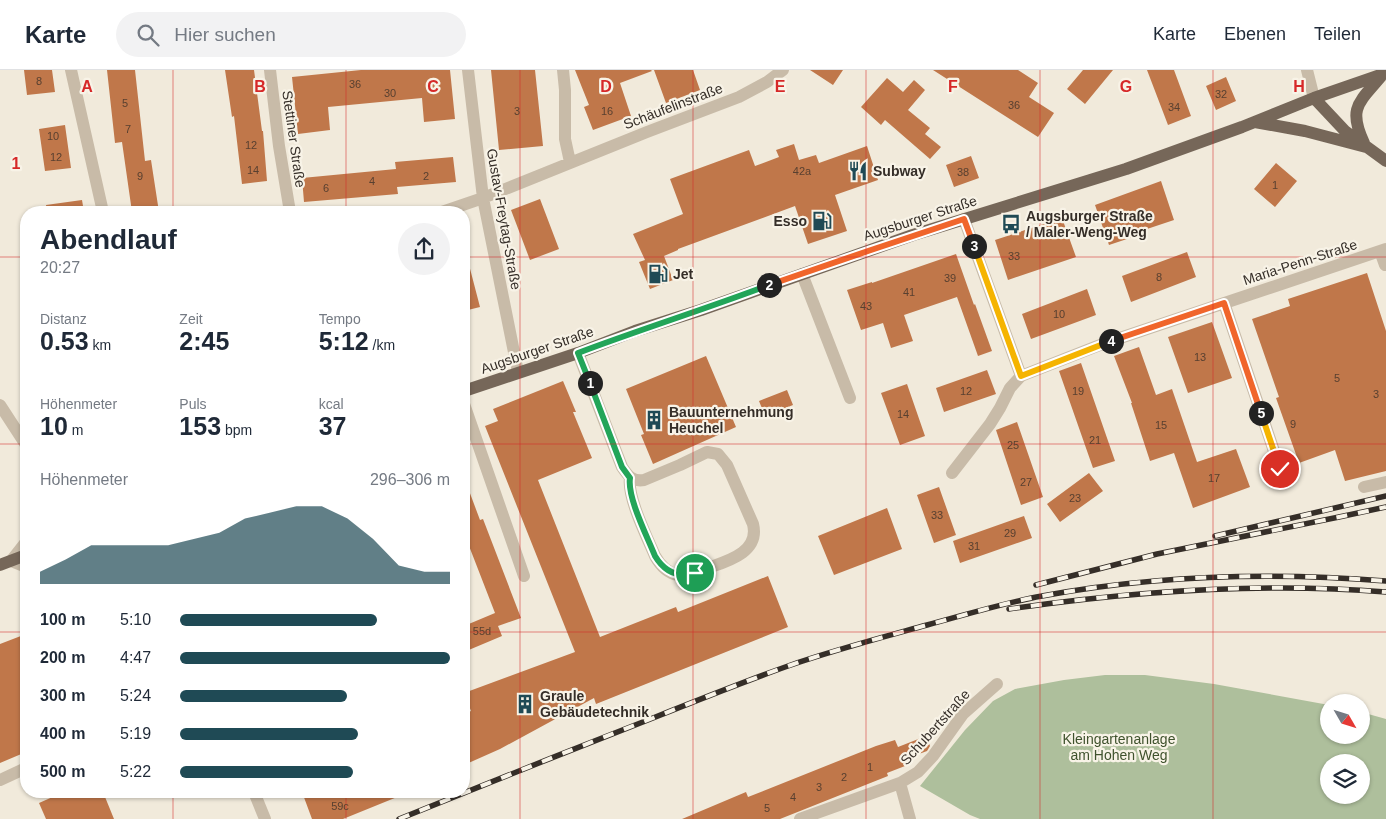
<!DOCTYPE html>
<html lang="de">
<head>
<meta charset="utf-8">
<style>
	body { margin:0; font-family:Arial,sans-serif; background:#f2f2f3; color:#1f2937; height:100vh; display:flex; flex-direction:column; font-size:19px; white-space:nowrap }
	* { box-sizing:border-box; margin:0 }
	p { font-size:16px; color:#747a83 }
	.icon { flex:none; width:28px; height:28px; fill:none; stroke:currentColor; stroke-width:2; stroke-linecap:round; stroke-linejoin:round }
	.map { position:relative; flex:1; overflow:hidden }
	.sheet { position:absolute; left:20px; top:136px; width:450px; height:592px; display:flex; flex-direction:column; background:#fff; border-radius:20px; box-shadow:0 1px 4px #0004 }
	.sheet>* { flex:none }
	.needle { width:32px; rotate:129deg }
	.tools { position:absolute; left:1320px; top:624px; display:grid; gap:10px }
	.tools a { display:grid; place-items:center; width:50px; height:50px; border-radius:50%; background:#fff; box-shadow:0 1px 4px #0004; font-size:25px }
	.pin { position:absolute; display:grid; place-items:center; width:42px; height:42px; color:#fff; margin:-21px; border:2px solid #fff; border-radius:50%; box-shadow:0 1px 5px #0007 }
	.km { position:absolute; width:25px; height:25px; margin:-12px; border-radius:50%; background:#222; color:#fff; font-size:14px; line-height:25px; text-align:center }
	.round { display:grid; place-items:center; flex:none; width:52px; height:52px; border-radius:26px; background:#f2f2f3 }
	.overview { display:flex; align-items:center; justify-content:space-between; height:85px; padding:0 20px }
	h1 { font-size:28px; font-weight:600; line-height:38px }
	.figures { display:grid; grid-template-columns:repeat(3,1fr); gap:8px; height:85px; padding:5px 20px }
	.figures div { display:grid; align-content:center }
	.figures b { font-size:25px; font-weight:600 }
	.figures small { font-size:14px; font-weight:400 }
	.figures p { font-size:14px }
	.chart { height:140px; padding:10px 20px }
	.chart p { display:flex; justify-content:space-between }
	.chart svg { width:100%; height:90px; margin-top:5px; fill:#1f4a55; opacity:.7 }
	ul { padding:0 20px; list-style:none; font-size:16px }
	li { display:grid; grid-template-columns:80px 60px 1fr; align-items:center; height:38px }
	li i { height:12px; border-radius:6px; background:#1f4a55 }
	header { display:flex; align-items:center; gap:30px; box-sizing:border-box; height:70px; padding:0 25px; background:#fff; border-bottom:1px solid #e0e1e3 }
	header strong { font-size:24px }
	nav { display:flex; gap:28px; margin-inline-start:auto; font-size:18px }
	.search { width:350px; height:45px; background:#f2f2f3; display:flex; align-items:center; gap:12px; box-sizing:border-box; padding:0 18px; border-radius:28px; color:#747a83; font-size:19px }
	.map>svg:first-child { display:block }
	.green { fill:#aebf9c; fill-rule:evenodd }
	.building { fill:#c0774a }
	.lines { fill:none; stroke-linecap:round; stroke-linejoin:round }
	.minor { stroke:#c8bba8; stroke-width:12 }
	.major { stroke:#766759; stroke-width:12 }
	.rail-casing { stroke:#352e28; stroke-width:5.5 }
	.rail { stroke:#f8f3e7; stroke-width:4; stroke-dasharray:11; stroke-linecap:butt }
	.split-1-casing { stroke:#fff; stroke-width:10 }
	.split-2-casing { stroke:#fff; stroke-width:10 }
	.split-3-casing { stroke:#fff; stroke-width:10 }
	.split-4-casing { stroke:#fff; stroke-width:10 }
	.split-5-casing { stroke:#fff; stroke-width:10 }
	.split-6-casing { stroke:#fff; stroke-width:10 }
	.split-1 { stroke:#22a559; stroke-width:6 }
	.split-2 { stroke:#22a559; stroke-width:6 }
	.split-3 { stroke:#f0652b; stroke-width:6 }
	.split-4 { stroke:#f5b400; stroke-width:6 }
	.split-5 { stroke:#f0652b; stroke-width:6 }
	.split-6 { stroke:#f5b400; stroke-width:6 }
	.grid { fill:none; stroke:#d62828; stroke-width:1; stroke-opacity:0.55 }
	.labels { text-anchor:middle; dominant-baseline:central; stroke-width:4.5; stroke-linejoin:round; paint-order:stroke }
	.number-label { font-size:11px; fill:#584030 }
	.street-label { font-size:14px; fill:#352e28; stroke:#f8f3e7 }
	.poi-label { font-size:14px; font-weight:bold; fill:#352e28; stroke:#f8f3e7; text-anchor:start }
	.park-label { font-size:14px; fill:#3f522d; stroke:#f8f3e7 }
	.grid-label { font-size:16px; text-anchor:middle; font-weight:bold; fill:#d62828; stroke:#f8f3e7; stroke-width:4.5; stroke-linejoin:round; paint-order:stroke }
</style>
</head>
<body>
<header>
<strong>Karte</strong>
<div class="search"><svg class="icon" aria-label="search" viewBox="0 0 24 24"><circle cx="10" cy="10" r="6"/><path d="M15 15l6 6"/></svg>Hier suchen</div>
<nav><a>Karte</a><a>Ebenen</a><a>Teilen</a></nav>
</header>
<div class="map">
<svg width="1386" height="749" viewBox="0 0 1386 749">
	<rect width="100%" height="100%" fill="#f1eadb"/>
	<!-- green -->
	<path class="green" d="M1105,605H1145L1214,614L1329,635V665H1361V642L1386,649V749H980L970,745L920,716L965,660L993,631L1015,619L1064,610ZM1329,692H1361V725H1329Z"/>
	<!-- building -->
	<path class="building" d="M24,0H52L55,22L27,25Z
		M107,0H135L145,91L151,90L159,142H132L122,72L115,73Z
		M225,0H254L262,61H263L267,111L242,114L234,46L232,47Z
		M361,0H450L455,49L424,52L422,28L328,37L330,60L298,64L292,7Z
		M491,0H535L543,76L499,80Z
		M575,0H651L652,1L620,13L631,46L593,60L584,37L589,35Z
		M654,0H693L700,20L666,33Z
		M810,0H843L833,15Z
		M933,0H1018L1038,13L1029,27L1054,43L1038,67Z
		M1083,0H1113L1085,34L1067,19Z
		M1147,0H1174L1191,46L1168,55Z
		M1226,7L1236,31L1216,40L1206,16Z
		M887,8L903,22L914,10L925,20L908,40L930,58L925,64L941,77L930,89L885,50L881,55L861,37Z
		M65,55L71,98L45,101L39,59Z
		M794,74L799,90L816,85L819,93L867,76L878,110L835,125L847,161L808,174L795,136L678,179V180L664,186L673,210L650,219L639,192L645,190L633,164L683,144L670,109L749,80L755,96L779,87L776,80Z
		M971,86L979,108L954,117L946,95Z
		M453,87L456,112L397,117L398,124L304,132L302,108L396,99L395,92Z
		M1276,93L1297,111L1275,137L1254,119Z
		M1161,111L1174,150L1132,164L1133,167L1109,175L1095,135Z
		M540,129L559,179L530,190L511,140Z
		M82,130L84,142H47L46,135Z
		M1062,148L1076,187L1008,210L995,170Z
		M1187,182L1196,207L1131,232L1122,206Z
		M956,184L974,235L975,234L992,281L978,286L957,227L904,245L913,271L891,278L883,253L861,260L847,220L872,212V213Z
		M468,191L480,237L464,241V192Z
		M1367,203L1386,261V401L1345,411L1335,380L1299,393L1276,328L1279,327L1252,249L1290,236L1288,229Z
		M1087,219L1096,245L1031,269L1022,244Z
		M1212,252L1232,308L1188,323L1168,267Z
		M1139,277L1156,325L1172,319L1197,392L1236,379L1250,417L1193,438L1174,383L1150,391L1131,333H1132L1114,286Z
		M706,286L736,357L653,394L641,365L644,364L626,319Z
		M1081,293L1115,391L1093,398L1059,301Z
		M987,300L996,324L944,342L936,318Z
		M563,311L576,342H573L592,388L538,410L600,567L676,537L678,542L768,506L788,557L596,634L594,628L500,679L464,695V644L471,641L464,623L575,582L485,356L498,351L493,339Z
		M907,314L925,366L900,375L881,323Z
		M787,320L793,335L765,346L759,331Z
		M1017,352L1043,427L1021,435L996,360Z
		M1089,403L1103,421L1060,452L1047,434Z
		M464,410H465L480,450L483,449L521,548L498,556L502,566L464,582V556L495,543L464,463Z
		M939,417L956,465L934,473L917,425Z
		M887,438L902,479L834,505L818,466Z
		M1024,446L1032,468L960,493L953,471Z
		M26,564V682L0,693V574Z
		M926,666L930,676L927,681L903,690L905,696L887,703L888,706L780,749H682L746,722L748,727L876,676L895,670L898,677Z
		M64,722H103L114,749H46L39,733Z
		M302,722H407V723L343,749H312Z"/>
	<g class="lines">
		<!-- minor -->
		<path class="minor" d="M71,0L103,142
			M270,0L279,76L290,142
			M468,0L483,128L518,302
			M563,0L565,20V69L570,92
			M1307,0L1314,28
			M442,142L483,128L647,62L739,27L767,12L783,0
			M964,149L1021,306
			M1380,181L1385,195
			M802,204L850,328
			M1224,233L1280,399
			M578,283L622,397C628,406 633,412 644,410L680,395L707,382L718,384L727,395L753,454C760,482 728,491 708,498C699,502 688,507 678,505C667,503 660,495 655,486C647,467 627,427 630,408
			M464,334L524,506
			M0,335L26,375
			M952,403L990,354L1000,338L1010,318L1021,306L1105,273L1386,179
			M1364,417L1386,412
			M26,472L11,491L26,497
			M0,710L26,698
			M254,722L265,749
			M800,749L900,713
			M910,749L900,713L918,702L933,686L963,644L997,614"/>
		<!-- major -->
		<path class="major" d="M1314,28L1345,61L1386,91
			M1255,52L1305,61L1366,77
			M1364,73C1347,37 1360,32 1383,4
			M464,321L578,283L635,261L701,240L913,165L1126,99L1242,57L1314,28L1386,3
			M0,495L26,485"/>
		<defs>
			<path id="rail" d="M1215,466L1386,426
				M1036,515L1157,484L1339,447L1386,437
				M1009,539C1134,521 1260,512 1386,522
				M399,749C484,715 568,681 653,648C698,630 743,612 788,596C834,580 880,568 927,555C965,545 1003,533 1042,526C1156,505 1271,502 1386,511"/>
		</defs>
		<!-- rail casing -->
		<use href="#rail" class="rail-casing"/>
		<!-- rail -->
		<use href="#rail" class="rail"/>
	</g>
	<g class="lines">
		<defs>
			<path id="split-1" d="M590,313L622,397L630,408C627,427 647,466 655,486C664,501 677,508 695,503"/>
			<path id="split-2" d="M590,313L578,283C641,259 706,239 769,215"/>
			<path id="split-3" d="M769,215L868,181L964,149L974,176"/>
			<path id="split-4" d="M974,176L1021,306L1111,271"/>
			<path id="split-5" d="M1111,271L1224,233L1261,343"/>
			<path id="split-6" d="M1261,343L1280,399"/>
		</defs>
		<!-- split-1 casing -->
		<use href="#split-1" class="split-1-casing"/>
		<!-- split-2 casing -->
		<use href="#split-2" class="split-2-casing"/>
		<!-- split-3 casing -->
		<use href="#split-3" class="split-3-casing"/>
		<!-- split-4 casing -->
		<use href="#split-4" class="split-4-casing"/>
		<!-- split-5 casing -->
		<use href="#split-5" class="split-5-casing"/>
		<!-- split-6 casing -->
		<use href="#split-6" class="split-6-casing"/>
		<!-- split-1 -->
		<use href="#split-1" class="split-1"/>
		<!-- split-2 -->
		<use href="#split-2" class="split-2"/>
		<!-- split-3 -->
		<use href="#split-3" class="split-3"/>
		<!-- split-4 -->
		<use href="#split-4" class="split-4"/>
		<!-- split-5 -->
		<use href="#split-5" class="split-5"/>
		<!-- split-6 -->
		<use href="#split-6" class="split-6"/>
	</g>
	<!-- grid -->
	<path class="grid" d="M173,0V142M346,0V142M520,0V749M693,0V749M866,0V749M1040,0V749M1213,0V749M0,187H26M464,187H1386M0,374H26M464,374H1386M0,562H26M464,562H1386M173,722V749M346,722V749"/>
	<!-- icons -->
	<defs>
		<symbol id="restaurant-bare" viewBox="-9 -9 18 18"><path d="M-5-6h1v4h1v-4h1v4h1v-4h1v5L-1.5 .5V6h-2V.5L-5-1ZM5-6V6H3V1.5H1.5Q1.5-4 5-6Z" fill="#1f4a55" stroke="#f8f3e7" stroke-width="2.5" paint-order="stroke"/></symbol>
		<symbol id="fuel-bare" viewBox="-9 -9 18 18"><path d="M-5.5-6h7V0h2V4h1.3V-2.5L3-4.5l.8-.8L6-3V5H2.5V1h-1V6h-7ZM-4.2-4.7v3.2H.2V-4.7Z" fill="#1f4a55" stroke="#f8f3e7" stroke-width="2.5" paint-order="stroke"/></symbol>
		<symbol id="bus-bare" viewBox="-9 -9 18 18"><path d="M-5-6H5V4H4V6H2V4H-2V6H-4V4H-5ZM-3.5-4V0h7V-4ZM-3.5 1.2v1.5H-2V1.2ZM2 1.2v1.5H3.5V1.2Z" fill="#1f4a55" stroke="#f8f3e7" stroke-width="2.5" paint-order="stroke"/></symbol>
		<symbol id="building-bare" viewBox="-9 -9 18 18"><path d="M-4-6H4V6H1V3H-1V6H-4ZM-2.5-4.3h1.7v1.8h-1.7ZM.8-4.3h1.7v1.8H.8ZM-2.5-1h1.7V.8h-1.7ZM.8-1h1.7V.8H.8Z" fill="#1f4a55" stroke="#f8f3e7" stroke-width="2.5" paint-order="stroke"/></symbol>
	</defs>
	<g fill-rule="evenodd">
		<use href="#restaurant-bare" x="844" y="87" width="28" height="28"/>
		<use href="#fuel-bare" x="808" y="137" width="28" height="28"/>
		<use href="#bus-bare" x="997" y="140" width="28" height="28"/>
		<use href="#fuel-bare" x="644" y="190" width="28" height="28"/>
		<use href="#building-bare" x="640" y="336" width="28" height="28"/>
		<use href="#building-bare" x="511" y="620" width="28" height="28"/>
	</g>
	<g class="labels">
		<!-- number labels -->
		<g class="number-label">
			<text x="39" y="11">8</text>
			<text x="355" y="14">36</text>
			<text x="390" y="23">30</text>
			<text x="1221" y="24">32</text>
			<text x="125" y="33">5</text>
			<text x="1014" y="35">36</text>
			<text x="1174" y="37">34</text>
			<text x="517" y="41">3</text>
			<text x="607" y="41">16</text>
			<text x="128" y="59">7</text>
			<text x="53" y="66">10</text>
			<text x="251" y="75">12</text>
			<text x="56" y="87">12</text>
			<text x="253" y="100">14</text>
			<text x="802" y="101">42a</text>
			<text x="963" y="102">38</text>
			<text x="140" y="106">9</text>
			<text x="426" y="106">2</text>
			<text x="372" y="111">4</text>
			<text x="1275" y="115">1</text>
			<text x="326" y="118">6</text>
			<text x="1014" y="186">33</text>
			<text x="1159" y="207">8</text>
			<text x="950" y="208">39</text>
			<text x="909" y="222">41</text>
			<text x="866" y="236">43</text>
			<text x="1059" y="244">10</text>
			<text x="1200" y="287">13</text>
			<text x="1337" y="308">5</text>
			<text x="966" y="321">12</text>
			<text x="1078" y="321">19</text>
			<text x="1376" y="324">3</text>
			<text x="903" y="344">14</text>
			<text x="1293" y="354">9</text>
			<text x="1161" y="355">15</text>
			<text x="1095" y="370">21</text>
			<text x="1013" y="375">25</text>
			<text x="1214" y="408">17</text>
			<text x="1026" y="412">27</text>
			<text x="1075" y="428">23</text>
			<text x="937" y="445">33</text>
			<text x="1010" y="463">29</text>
			<text x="974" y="476">31</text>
			<text x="482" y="561">55d</text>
			<text x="870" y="697">1</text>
			<text x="844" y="707">2</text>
			<text x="819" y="717">3</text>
			<text x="793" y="727">4</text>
			<text x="340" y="736">59c</text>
			<text x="767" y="738">5</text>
		</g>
		<!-- street labels -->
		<g class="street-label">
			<text transform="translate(673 36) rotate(-21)">Schäufelinstraße</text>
			<text transform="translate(294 69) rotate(82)">Stettiner Straße</text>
			<text transform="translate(920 148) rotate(-18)">Augsburger Straße</text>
			<text transform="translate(504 149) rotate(80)">Gustav-Freytag-Straße</text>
			<text transform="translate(1300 192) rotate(-18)">Maria-Penn-Straße</text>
			<text transform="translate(537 280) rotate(-19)">Augsburger Straße</text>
			<text transform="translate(935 657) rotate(-48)">Schubertstraße</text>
		</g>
		<!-- poi labels -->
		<g class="poi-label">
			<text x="873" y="101">Subway</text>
			<text x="1026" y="146">Augsburger Straße<tspan x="1026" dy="16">/ Maler-Weng-Weg</tspan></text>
			<text x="807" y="151" text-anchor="end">Esso</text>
			<text x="673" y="204">Jet</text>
			<text x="669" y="342">Bauunternehmung<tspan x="669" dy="16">Heuchel</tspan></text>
			<text x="540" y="626">Graule<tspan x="540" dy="16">Gebäudetechnik</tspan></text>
		</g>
		<!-- park labels -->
		<g class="park-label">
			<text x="1119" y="669">Kleingartenanlage<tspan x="1119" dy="16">am Hohen Weg</tspan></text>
		</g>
	</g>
	<g class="grid-label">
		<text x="87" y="22">A</text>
		<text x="260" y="22">B</text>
		<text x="433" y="22">C</text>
		<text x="606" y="22">D</text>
		<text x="780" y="22">E</text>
		<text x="953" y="22">F</text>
		<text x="1126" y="22">G</text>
		<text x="1299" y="22">H</text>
		<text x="16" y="99">1</text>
	</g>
</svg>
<div class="tools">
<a><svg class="needle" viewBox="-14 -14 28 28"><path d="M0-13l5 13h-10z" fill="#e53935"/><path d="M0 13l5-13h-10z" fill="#747a83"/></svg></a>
<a><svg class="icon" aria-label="layers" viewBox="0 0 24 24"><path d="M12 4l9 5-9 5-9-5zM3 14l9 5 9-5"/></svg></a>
</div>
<div class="pin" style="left:695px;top:503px;background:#1e9e55"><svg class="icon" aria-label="arrive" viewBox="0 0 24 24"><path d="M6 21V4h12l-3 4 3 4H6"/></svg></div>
<div class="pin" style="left:1280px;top:399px;background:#d93025"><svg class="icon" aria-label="check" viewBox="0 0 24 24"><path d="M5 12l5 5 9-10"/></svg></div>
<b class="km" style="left:590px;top:313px">1</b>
<b class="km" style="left:769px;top:215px">2</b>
<b class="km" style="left:974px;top:176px">3</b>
<b class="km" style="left:1111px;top:271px">4</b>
<b class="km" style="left:1261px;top:343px">5</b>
<section class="sheet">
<div class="overview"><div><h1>Abendlauf</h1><p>20:27</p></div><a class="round"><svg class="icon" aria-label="share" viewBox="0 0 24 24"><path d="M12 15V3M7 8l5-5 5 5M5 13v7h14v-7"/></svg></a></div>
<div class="figures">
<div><p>Distanz</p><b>0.53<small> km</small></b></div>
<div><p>Zeit</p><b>2:45</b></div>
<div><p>Tempo</p><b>5:12<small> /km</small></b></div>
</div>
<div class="figures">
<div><p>Höhenmeter</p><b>10<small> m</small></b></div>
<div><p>Puls</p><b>153<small> bpm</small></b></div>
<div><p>kcal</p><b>37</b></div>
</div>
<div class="chart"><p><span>Höhenmeter</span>296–306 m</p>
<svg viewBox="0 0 160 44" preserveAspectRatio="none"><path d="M0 44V38L10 32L20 25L30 25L40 25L50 25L60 22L70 19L80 12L90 9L100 6L110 6L120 12L130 22L140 35L150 38L160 38V44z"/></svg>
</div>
<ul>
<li><b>100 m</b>5:10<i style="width:73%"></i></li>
<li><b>200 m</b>4:47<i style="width:100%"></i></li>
<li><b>300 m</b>5:24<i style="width:62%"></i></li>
<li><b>400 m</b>5:19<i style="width:66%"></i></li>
<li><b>500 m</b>5:22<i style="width:64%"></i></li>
</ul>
</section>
</div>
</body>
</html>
